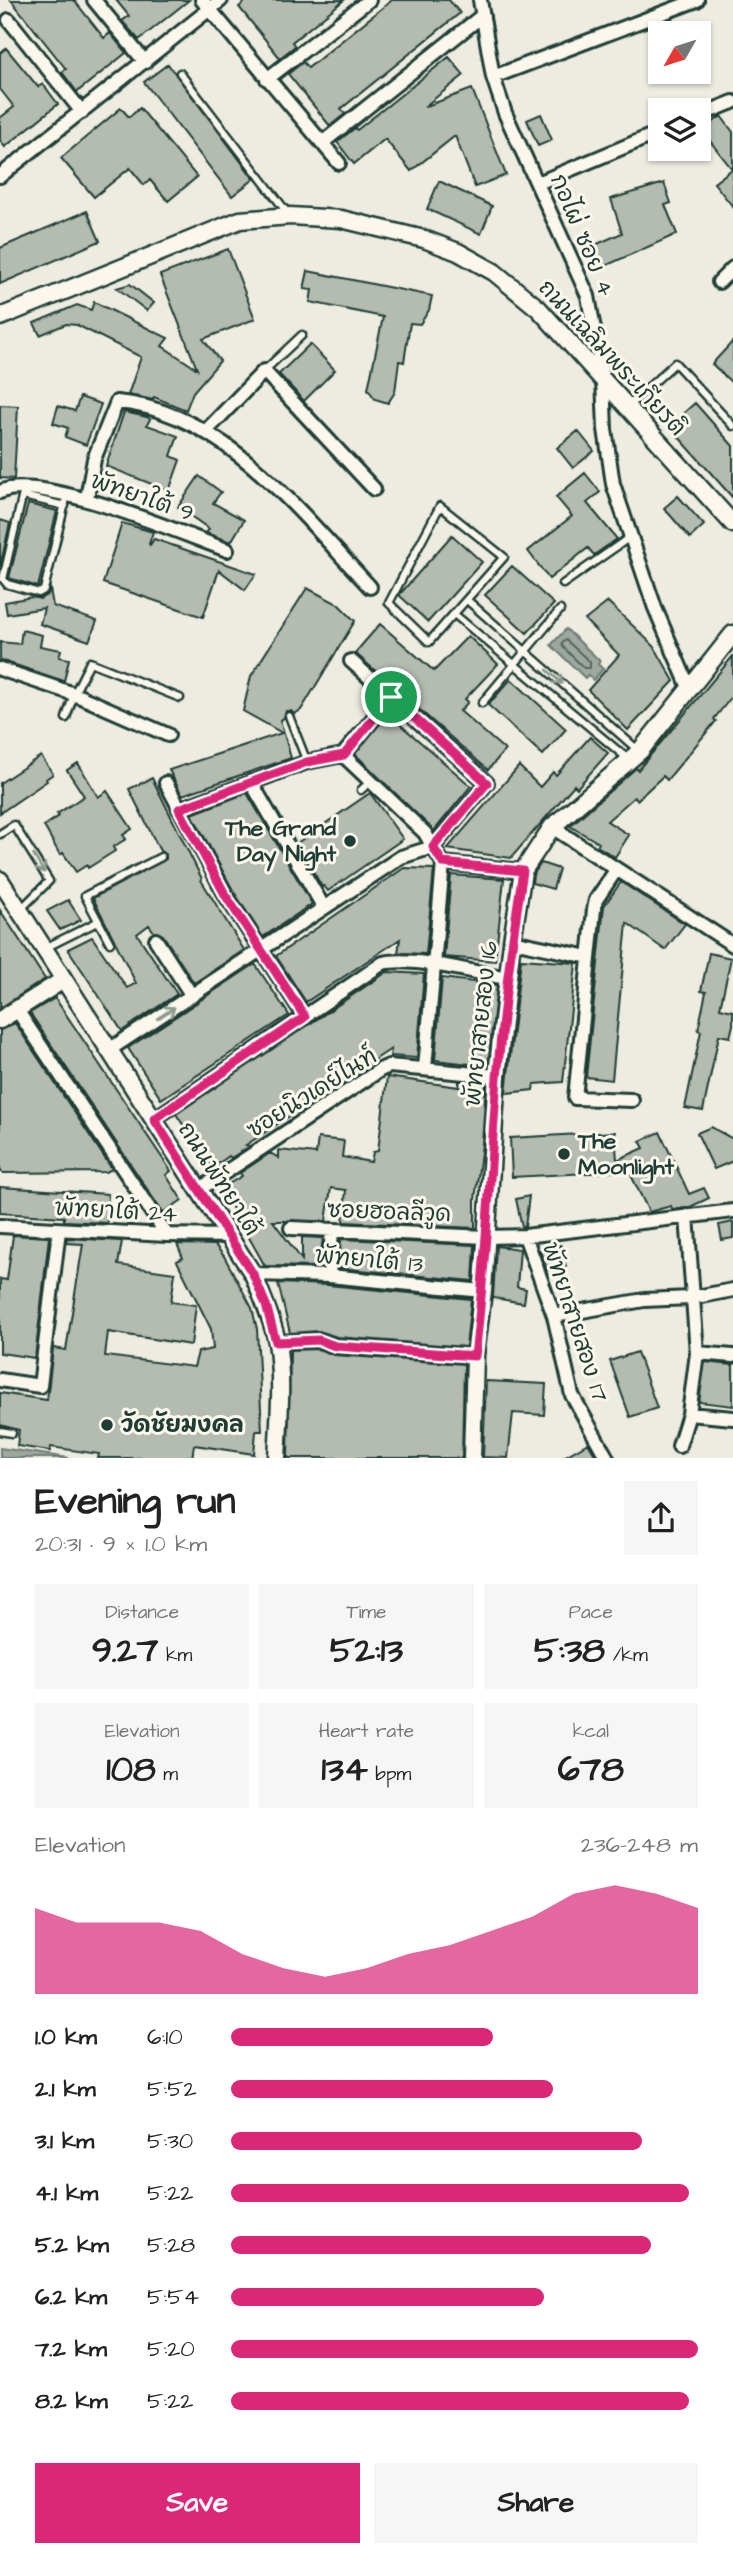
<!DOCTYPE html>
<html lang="en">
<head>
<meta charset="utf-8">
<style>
	body { margin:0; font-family:"Architects Daughter","Playpen Sans Thai",sans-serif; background:#f6f6f6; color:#222; height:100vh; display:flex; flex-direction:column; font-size:26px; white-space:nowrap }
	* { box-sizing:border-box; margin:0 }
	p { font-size:23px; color:#767676 }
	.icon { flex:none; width:38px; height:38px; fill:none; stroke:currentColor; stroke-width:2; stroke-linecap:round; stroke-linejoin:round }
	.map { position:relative; height:1458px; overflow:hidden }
	.details { display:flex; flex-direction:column; background:#fff; flex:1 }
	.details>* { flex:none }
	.needle { width:46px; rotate:231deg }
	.buttons { position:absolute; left:648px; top:21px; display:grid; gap:14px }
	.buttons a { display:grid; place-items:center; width:63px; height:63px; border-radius:0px; background:#fff; box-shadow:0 2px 5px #0004; font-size:35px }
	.pin { position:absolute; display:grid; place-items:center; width:60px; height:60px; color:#fff; margin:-30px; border:4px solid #fff; border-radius:50%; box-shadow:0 2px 7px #0007 }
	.round { display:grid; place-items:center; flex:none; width:74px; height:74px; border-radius:0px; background:#f6f6f6 }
	.overview { display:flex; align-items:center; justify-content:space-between; height:119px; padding:0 35px }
	h1 { font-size:38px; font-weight:700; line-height:52px }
	.figures { display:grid; grid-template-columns:repeat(3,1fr); gap:10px; height:119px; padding:7px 35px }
	.figures div { display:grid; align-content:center; border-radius:0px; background:#f6f6f6; text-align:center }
	.figures b { font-size:35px; font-weight:700 }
	.figures small { font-size:19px; font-weight:400 }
	.figures p { font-size:19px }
	.chart { height:196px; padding:14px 35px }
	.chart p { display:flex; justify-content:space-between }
	.chart svg { width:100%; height:126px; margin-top:7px; fill:#db2777; opacity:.7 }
	.cta { display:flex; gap:14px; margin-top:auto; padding:14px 35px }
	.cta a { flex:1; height:80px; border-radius:0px; background:#db2777; color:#fff; font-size:28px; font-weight:700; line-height:80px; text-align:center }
	.cta a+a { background:#f6f6f6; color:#222 }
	ul { padding:0 35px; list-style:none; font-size:23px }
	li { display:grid; grid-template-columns:112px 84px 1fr; align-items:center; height:52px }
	li i { height:18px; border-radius:9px; background:#db2777 }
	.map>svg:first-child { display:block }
	.water { fill:#9fa89f; stroke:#6c7d74; stroke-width:2 }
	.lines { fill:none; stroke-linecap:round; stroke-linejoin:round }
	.shore { stroke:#52685f; stroke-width:2 }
	.building { fill:#b4bbb0; stroke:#1f3d34; stroke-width:2 }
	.lane-casing { stroke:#1f3d34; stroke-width:11 }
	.street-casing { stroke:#1f3d34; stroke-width:18 }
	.secondary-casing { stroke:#1f3d34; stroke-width:21 }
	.lane { stroke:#fbf7ec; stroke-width:6 }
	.street { stroke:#fbf7ec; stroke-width:12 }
	.secondary { stroke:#fbf7ec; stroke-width:16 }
	.oneway { stroke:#8d9a90 }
	.route-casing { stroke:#fff; stroke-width:14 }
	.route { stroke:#db2777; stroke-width:9 }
	.poi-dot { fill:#1f3d34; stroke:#fbf7ec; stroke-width:2.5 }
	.labels { text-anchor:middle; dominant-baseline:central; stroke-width:6; stroke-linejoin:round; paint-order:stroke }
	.street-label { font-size:23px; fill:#1f3d34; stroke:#fbf7ec }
	.poi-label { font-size:23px; font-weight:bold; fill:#1f3d34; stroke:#fbf7ec; text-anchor:start }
</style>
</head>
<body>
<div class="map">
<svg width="733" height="1458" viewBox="0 0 733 1458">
	<rect width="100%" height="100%" fill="#eeece1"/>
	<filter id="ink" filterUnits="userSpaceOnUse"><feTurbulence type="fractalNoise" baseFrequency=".0143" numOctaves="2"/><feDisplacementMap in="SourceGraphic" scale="14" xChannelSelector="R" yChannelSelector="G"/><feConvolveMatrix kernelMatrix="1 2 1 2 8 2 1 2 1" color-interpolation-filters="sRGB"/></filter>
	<g filter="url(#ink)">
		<!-- water -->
		<path class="water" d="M566,629L600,661L598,664L603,669L593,680L588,675L585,678L551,645Z
			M0,1448L69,1458H0Z"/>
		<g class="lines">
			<!-- shore -->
			<path class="shore" d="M566,640L590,662V668H584L563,647L562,643Z"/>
		</g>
		<!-- building -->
		<path class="building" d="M11,0H74L104,38L110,33L126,53L77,92L62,72L66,69Z
			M116,0H189L139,40L122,21L129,16Z
			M247,0H344L292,42L295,46L280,58L239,7Z
			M392,0H449L460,13L341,109L345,114L330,126L288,74L303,62L308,68Z
			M6,48L38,87L43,84L58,104L5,147L0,141V118L14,107L0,89V53Z
			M449,57L464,75L424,107L472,89L506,175L475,187L455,136L411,171L385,139L354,164L337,142L355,128L357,130Z
			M168,64L254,179L232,196L144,82Z
			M121,108L129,117L140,108L197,177L168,201L150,180L144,185L130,168L94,197L61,158Z
			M541,114L552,140L538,146L527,120Z
			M721,116L733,132V207L714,183L732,169L702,131Z
			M439,181L492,206L481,234L427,209Z
			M664,183L671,203L665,205L677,234L596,270L586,249L622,233L611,199Z
			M87,211L100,241L0,284V248Z
			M228,249L255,319L203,339L220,361L193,392L186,410L154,397L153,400L128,395L141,357L77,325L66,324L40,335L34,323L77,305L91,310L94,302L168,338L162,346L197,369L160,275Z
			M308,271L432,296L429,310L420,324L410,323L404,362L399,361L395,392L388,403L375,399L368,389L383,317L310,302L312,290L304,289Z
			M130,284L154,303L147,311L117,288Z
			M733,341V384L712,364Z
			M310,344L335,370L304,401L279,374Z
			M80,397L101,404L86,445L65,437L68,428L53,423L58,406L75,411Z
			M695,403L733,446V498L669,426Z
			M0,405L18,406L14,479L0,478Z
			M124,412L147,417L150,419L147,425L178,436L171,456L180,460L169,491L106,466Z
			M578,431L594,451L573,468L557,448Z
			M585,473L600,492L587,503L617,539L594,555L588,548L549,579L528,551L572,516L556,497Z
			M199,476L221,492L213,503L244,520L231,542L206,533L209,529L178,507Z
			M678,496L704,525L690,538L664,508Z
			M28,504L57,511L38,587L9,578Z
			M0,520L10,523L0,567Z
			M122,523L153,532L149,544L150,545L154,539L256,574L245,590L219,570L203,617L103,583Z
			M452,535L482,562L428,622L399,595Z
			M512,566L554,604L527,633L485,595Z
			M307,588L338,604L355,621L301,710L294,714L291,711H286L284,718L280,720L291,758L182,795L169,770L282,733L243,711L251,676Z
			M50,589L53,606L97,621L89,641L40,624L44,608L7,614L5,602L32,597L40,599L48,594Z
			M608,602L654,646L674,681L628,730L588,690L619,655L585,620Z
			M380,624L434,671L468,636L498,664L465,699L468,702L460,711L505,750L488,770L355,653Z
			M22,630L42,635L40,646L61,650L59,657L69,659L64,681L0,660V642L20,644Z
			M733,656V695L714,719L716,721L667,780L663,776L637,800L634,797L607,821L629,835L615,857L597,846L599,843L570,826L636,768L638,770Z
			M511,679L566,729L543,755L488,705Z
			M388,714L471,786L434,831L355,754Z
			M590,737L608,753L577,788L574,785L511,858L447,849L519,766L540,787L553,772L556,775Z
			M41,756L53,774L46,779L47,781L0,813V783Z
			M78,763L98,797L107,791L132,829L123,835L126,839L113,847L115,851L88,868L87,865L76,872L63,853L60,855L44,826L59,816L57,814L84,796L67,770Z
			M152,778L202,879L201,880L244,950L194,983L163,935L154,932L149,925L137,934L177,994L122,1031L68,949L92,937L127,988L136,983L93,898L166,859V854L160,851L129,789Z
			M247,793L312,904L263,937L234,892L192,814Z
			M370,793L403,839L328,891L324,886L322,887L297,843Z
			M541,863L559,869L553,889L532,883L533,875Z
			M404,868L434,869L426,954L398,953L400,939L306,1002L276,956Z
			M451,875L504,879L495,961L444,957Z
			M621,882L685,924L665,950L627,923L612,1080L586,1077L604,906Z
			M68,900L81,920L60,930L47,911Z
			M0,910L45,979L0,1008Z
			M709,953L731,958L720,1008L733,1011V1025L730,1037L719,1035L703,1111L685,1108L701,1031L698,1030L706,992L701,991Z
			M521,959L576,963L563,1082L534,1084L533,1090L506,1093Z
			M255,964L289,1015L161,1099L128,1048Z
			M387,972L424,974L417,1058L390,1056L391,1049L246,1145L250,1146L231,1158L229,1156L212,1168L176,1114Z
			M442,978L497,985L488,1066L435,1060Z
			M55,998L171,1171L166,1175L182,1200L163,1213L30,1013Z
			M15,1023L112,1169L106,1172L3,1173L0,1170V1030Z
			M387,1077L459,1087V1081L486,1084L482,1144L475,1200V1228L343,1222L346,1190L331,1188L326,1221H273L302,1260V1237L323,1238L319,1267L265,1266L220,1186H225L242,1176L240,1173L270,1153L279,1158V1150L316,1154L318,1138L344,1141L342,1157L371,1162L373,1152L378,1151Z
			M711,1127L733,1139V1161L714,1169L697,1133Z
			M615,1132L617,1160L644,1148L640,1141L660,1132L689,1194L704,1188L709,1198L688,1208L672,1209L671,1206L649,1212L629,1171L512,1177L510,1138Z
			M0,1187L108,1194L107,1223L64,1221V1217L0,1213Z
			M529,1196L525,1227H522L516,1199Z
			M733,1222V1238L722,1240L719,1225Z
			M13,1235L49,1237L35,1358L0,1353V1279L7,1280Z
			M67,1238L122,1241L118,1265L175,1273L171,1302L196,1305L191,1345L108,1332L105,1356L194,1367L198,1352L213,1349L211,1329L177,1261L183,1258L177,1244L215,1245L224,1256L252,1308L257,1329L262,1431H256L254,1454L194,1445L192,1458H98L99,1454L51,1447L50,1451L17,1446L19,1430L0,1425V1393L47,1400L53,1348L66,1350L83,1244L66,1243Z
			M341,1239L475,1245L473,1281L339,1268Z
			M561,1245L566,1267L547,1270L540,1250Z
			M496,1246L520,1249L517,1287L526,1289L524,1303L493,1298Z
			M278,1283L328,1285L471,1299L466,1347L337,1337L319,1331L290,1333Z
			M318,1349L334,1355L464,1364L462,1458H288L290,1350Z
			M637,1352L657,1408L630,1417L610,1361Z
			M705,1362L733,1365V1406L699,1402Z
			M486,1381L546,1384L544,1415L513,1413L508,1458L483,1457Z
			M588,1443L597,1458H562Z"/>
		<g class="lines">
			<defs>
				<path id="lane" d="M180,73L289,215
					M264,371L302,335
					M628,406L675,363L733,426
					M24,489L3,579L7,584L39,593L44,590L67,495
					M23,496L65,506
					M440,506L504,557L429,642L389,603Z
					M563,584L630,537
					M467,600L639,751
					M454,614L628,759
					M482,703L560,610
					M289,716L307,762
					M66,718L74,694L90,662L180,698
					M361,790L370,782
					M0,834L14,825L49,881L20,910
					M110,943L85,896L161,857
					M45,948L99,921
					M0,1431L12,1433"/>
				<path id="street" d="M94,0L145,62
					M202,0L339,163
					M480,0L493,77L505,113L588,296L603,379L605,429L613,484L655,608L690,690
					M9,20L82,112
					M493,77L697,0
					M267,79L369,0
					M698,116L733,102
					M322,143L483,15
					M0,176L221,0
					M538,183L660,132
					M719,282L733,268
					M206,431L264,371L374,489
					M0,492C39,472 183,534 227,550
					M87,498L94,459L117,402C223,410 302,515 370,587
					M0,669L74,694L168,735
					M343,755L425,833L433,847L487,783L351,661
					M251,782L324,908
					M166,783L226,896L305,1017
					M179,809L307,762L343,755L391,697
					M552,827L733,945
					M616,870L596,900L594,909L575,1098L632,1100
					M156,940L192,996
					M512,941L589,957
					M17,1010L167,1235
					M109,1050L401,857L433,847L443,863L523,871
					M425,1068L443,863
					M154,1119L383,963C414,956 475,973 508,978
					M200,1189L380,1070L389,1066L497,1076
					M0,1226L167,1235L230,1236
					M291,1228L486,1237L525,1236L733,1211
					M525,1236L554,1316L572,1395L607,1458
					M253,1274L329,1276L483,1291
					M329,1276L332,1230
					M554,1316L644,1300L691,1298L733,1290
					M277,1342L319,1340L335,1346L475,1356
					M697,1353L733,1356
					M0,1380L40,1386L59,1230
					M689,1414L733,1418
					M679,1446L689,1414L697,1353L687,1216"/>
				<path id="secondary" d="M0,317L240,220L290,216L341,219L424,239L458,252L494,272L539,309L733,524
					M0,880L253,1274C262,1296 272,1318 277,1342C283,1380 279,1420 277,1458
					M0,1020L63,980
					M472,1458L475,1356L483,1291L497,1076L512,941L523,871L552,827L640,751L733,634"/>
			</defs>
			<!-- lane casing -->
			<use href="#lane" class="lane-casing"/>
			<!-- street casing -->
			<use href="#street" class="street-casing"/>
			<!-- secondary casing -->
			<use href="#secondary" class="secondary-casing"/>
			<!-- lane -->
			<use href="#lane" class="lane"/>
			<!-- street -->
			<use href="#street" class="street"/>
			<!-- secondary -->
			<use href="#secondary" class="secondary"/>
		</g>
		<!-- one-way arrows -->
		<defs><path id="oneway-shaft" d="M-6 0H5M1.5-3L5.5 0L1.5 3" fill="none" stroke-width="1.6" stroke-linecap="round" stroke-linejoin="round" transform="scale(1.75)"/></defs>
		<g class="oneway">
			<use href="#oneway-shaft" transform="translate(555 677) rotate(42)"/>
			<use href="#oneway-shaft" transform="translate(39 864) rotate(58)"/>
			<use href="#oneway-shaft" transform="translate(166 1013) rotate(-33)"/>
		</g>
	</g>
	<g class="lines" filter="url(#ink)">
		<defs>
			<path id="route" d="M391,697L487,783L433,847L443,863L523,871C512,940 503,1009 497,1078C490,1171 486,1263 475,1356L335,1346L319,1340L276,1342L266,1305L253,1274L154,1119L305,1017L226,896L179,809L307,762L344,755Z"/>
		</defs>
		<!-- route casing -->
		<use href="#route" class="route-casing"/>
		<!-- route -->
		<use href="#route" class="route"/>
	</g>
	<!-- markers -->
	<g class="poi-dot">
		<circle cx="350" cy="841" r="7"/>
		<circle cx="564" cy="1154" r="7"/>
		<circle cx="107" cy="1425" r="7"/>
	</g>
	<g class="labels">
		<!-- street labels -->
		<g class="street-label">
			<text transform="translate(582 235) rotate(67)">กอไผ่ ซอย 4</text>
			<text transform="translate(612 358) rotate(47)">ถนนเฉลิมพระเกียรติ</text>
			<text transform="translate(142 497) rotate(19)">พัทยาใต้ 9</text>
			<text transform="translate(481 1024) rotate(-84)">พัทยาสายสอง 16</text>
			<text transform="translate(312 1093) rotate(-32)">ซอยนิวเดย์ไนท์</text>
			<text transform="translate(219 1179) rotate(57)">ถนนพัทยาใต้</text>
			<text transform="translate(116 1211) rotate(3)">พัทยาใต้ 24</text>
			<text transform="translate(389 1212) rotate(2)">ซอยฮอลลีวูด</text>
			<text transform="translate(369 1260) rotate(5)">พัทยาใต้ 13</text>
			<text transform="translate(575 1322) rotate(72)">พัทยาสายสอง 17</text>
		</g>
		<!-- poi labels -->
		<g class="poi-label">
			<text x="336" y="828" text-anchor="end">The Grand<tspan x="336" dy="26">Day Night</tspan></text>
			<text x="578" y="1141">The<tspan x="578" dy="26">Moonlight</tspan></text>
			<text x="121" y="1425">วัดชัยมงคล</text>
		</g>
	</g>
</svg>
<div class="buttons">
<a><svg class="needle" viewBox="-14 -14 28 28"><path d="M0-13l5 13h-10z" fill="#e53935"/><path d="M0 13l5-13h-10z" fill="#767676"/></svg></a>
<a><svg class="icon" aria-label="layers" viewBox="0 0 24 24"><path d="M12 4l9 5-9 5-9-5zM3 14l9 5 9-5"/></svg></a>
</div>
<div class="pin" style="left:391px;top:697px;background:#1e9e55"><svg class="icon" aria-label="arrive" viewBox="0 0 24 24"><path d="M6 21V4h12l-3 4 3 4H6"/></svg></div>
</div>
<section class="details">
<div class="overview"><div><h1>Evening run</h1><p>20:31 · 9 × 1.0 km</p></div><a class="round"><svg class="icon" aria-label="share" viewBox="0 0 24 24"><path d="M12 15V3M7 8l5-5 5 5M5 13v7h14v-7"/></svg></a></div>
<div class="figures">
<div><p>Distance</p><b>9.27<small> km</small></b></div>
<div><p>Time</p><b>52:13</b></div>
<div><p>Pace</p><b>5:38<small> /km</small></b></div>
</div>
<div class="figures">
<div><p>Elevation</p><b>108<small> m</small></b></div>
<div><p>Heart rate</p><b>134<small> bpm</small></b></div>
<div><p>kcal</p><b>678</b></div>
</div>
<div class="chart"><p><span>Elevation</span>236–248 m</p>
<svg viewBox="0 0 160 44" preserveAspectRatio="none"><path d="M0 44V14L10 19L20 19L30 19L40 22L50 30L60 35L70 38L80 35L90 30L100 27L110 22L120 17L130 9L140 6L150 9L160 14V44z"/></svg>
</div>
<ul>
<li><b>1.0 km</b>6:10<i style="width:56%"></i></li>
<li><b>2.1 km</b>5:52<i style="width:69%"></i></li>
<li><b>3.1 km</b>5:30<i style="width:88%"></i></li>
<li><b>4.1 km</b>5:22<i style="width:98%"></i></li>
<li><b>5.2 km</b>5:28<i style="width:90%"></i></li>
<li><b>6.2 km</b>5:54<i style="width:67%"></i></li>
<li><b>7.2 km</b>5:20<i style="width:100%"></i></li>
<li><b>8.2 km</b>5:22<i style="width:98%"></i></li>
</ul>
<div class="cta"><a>Save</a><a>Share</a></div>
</section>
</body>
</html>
